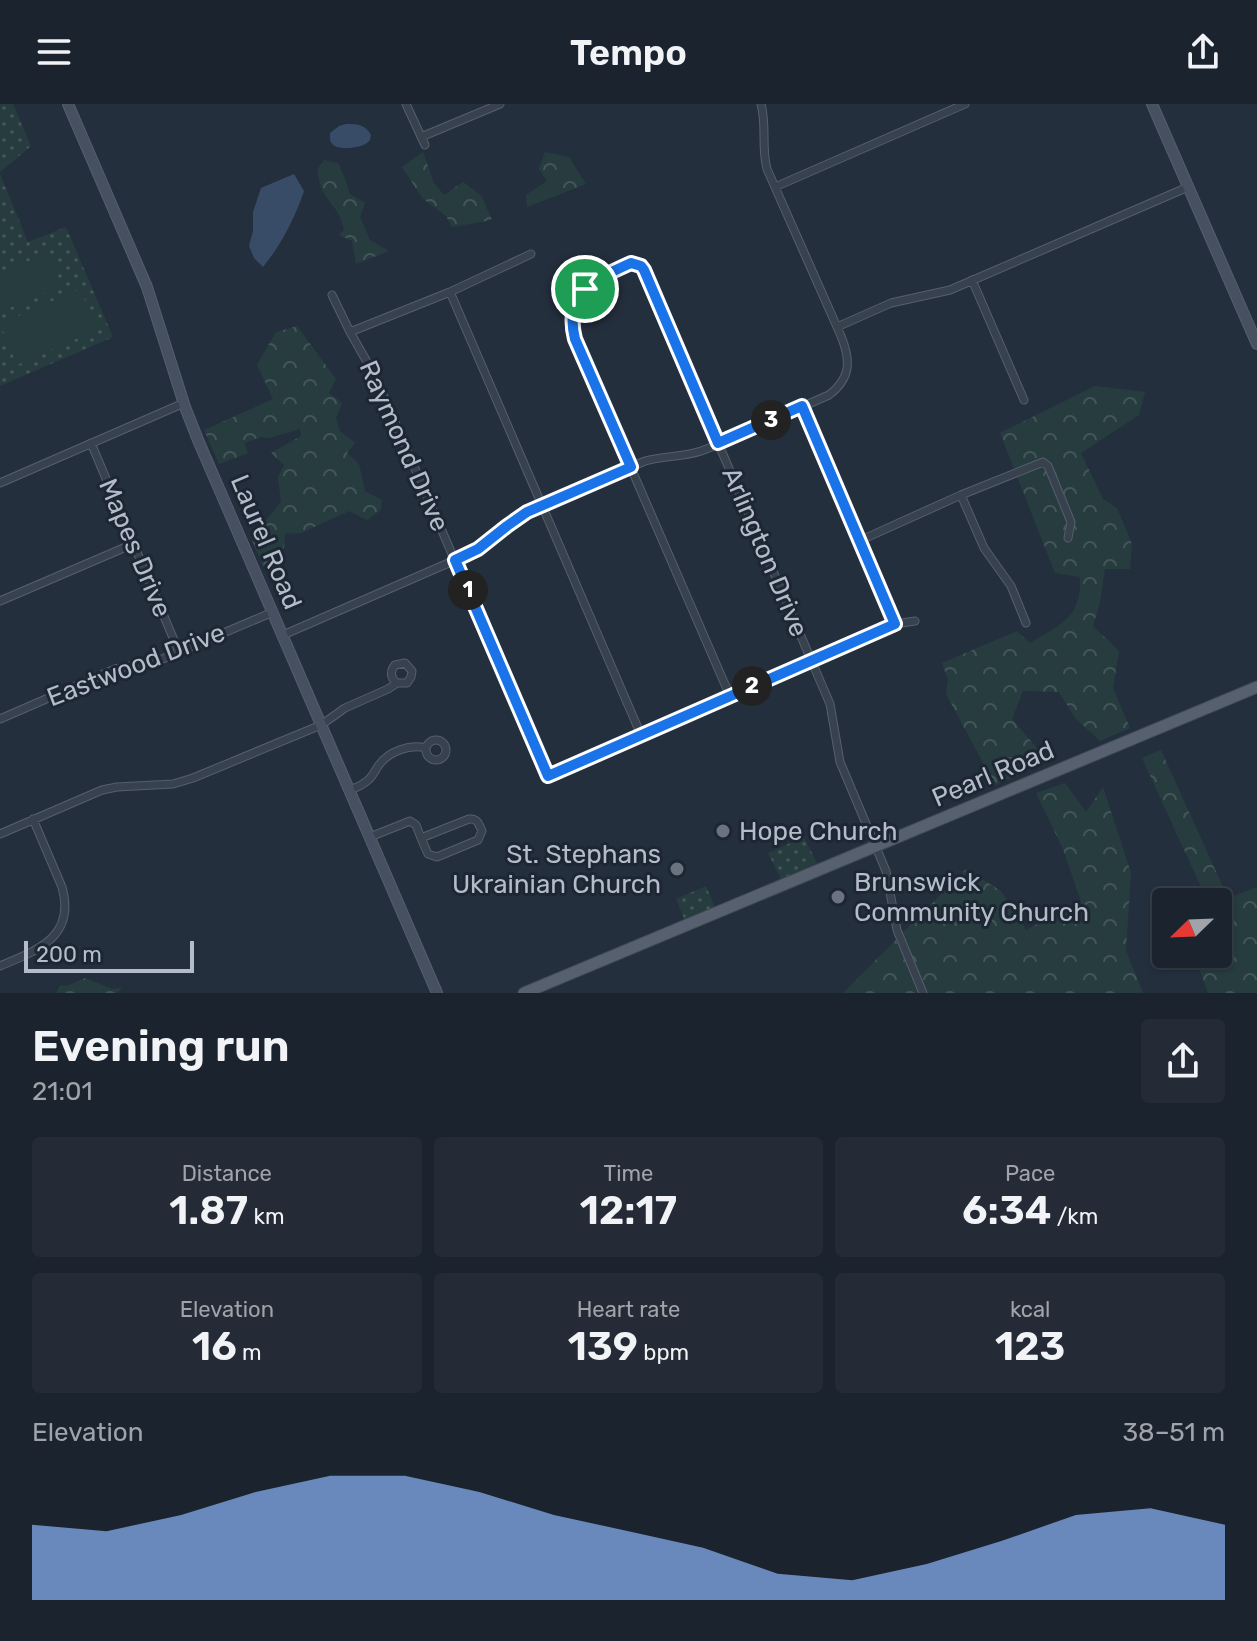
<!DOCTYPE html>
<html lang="en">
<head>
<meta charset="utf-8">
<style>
	body { margin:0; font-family:Rubik,sans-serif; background:#242b36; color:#f1f3f6; height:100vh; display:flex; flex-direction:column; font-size:30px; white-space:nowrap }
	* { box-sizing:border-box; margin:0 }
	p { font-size:26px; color:#a0a4aa }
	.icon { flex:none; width:44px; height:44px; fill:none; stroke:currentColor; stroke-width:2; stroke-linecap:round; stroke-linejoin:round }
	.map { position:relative; height:889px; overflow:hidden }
	.side { display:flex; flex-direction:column; background:#1b232e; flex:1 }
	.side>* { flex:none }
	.needle { width:52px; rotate:247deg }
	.controls { position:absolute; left:1152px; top:784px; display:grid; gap:16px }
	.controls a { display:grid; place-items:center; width:80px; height:80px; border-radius:8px; background:#1b232e; box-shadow:0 2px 6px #0004,0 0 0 2px #39404a; font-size:40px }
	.scale { position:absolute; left:24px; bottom:20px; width:170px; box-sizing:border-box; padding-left:8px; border:4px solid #b4bcc9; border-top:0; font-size:22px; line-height:28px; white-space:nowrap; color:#b4bcc9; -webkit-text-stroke:6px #1d2633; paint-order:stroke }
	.pin { position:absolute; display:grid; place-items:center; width:68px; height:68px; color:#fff; margin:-34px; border:4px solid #fff; border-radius:50%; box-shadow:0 2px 8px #0007 }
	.km { position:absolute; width:40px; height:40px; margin:-20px; border-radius:50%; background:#222; color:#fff; font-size:22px; line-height:40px; text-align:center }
	.round { display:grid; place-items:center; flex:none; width:84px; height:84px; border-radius:8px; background:#242b36 }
	.overview { display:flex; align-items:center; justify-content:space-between; height:136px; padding:0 32px }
	h1 { font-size:44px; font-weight:600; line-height:60px }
	.stats { display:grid; grid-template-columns:repeat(3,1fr); gap:12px; height:136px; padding:8px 32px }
	.stats div { display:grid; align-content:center; border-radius:8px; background:#242b36; text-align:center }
	.stats b { font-size:40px; font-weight:600 }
	.stats small { font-size:22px; font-weight:400 }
	.stats p { font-size:22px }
	.chart { height:224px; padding:16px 32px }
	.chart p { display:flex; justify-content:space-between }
	.chart svg { width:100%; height:144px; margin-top:8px; fill:#8ab4f8; opacity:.7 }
	header { display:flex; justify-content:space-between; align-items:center; height:104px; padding:0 32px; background:#1b232e; font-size:36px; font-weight:600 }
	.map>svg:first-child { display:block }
	.grass { fill:url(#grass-dots) }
	.forest { fill:url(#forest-crowns) }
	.garden { fill:#263c3f }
	.water { fill:#394c67 }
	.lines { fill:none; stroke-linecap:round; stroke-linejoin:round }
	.street-casing { stroke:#565f6c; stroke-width:9 }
	.secondary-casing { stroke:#565f6c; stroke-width:12 }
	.primary-casing { stroke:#414a57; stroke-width:13 }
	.street { stroke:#38414e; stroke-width:7 }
	.secondary { stroke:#465061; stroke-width:10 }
	.primary { stroke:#56606e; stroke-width:11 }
	.route-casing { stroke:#fff; stroke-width:16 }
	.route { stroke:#1a73e8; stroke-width:10 }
	.worship-dot { fill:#6b7280; stroke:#1d2633; stroke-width:3 }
	.labels { text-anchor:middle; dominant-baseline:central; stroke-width:6; stroke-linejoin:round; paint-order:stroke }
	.street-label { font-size:26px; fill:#b4bcc9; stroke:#1d2633 }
	.poi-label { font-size:26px; fill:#b4bcc9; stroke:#1d2633; text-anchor:start }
</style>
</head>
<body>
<header><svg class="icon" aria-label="menu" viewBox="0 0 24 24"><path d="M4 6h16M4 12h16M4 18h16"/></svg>Tempo<svg class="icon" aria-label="share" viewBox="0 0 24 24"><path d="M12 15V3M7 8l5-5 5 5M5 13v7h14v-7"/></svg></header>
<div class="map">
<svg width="1257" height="889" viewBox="0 0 1257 889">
	<defs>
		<pattern id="grass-dots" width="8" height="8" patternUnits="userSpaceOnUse" patternTransform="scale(2)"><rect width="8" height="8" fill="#263c3f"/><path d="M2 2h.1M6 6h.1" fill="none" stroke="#435659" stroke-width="1.8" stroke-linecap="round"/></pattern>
		<pattern id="forest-crowns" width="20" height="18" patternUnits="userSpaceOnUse" patternTransform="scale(2)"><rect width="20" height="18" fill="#263c3f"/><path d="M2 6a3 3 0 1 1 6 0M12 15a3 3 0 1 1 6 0" fill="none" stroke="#435659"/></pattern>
	</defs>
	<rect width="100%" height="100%" fill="#242f3e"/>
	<!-- grass -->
	<path class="grass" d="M0,0H13L31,42L0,68Z
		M0,70L28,138L66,123L113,233L0,282Z
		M804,733L817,759L781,775L768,749Z
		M706,782L715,804L685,817L676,795Z"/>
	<!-- forest -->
	<path class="forest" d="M423,48L434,79L444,91L463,78L481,91L492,116L452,123L446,112L422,94L402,63Z
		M545,48L569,53L586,80L527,103L526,91L547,77L539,65Z
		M324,56L338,59L344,72L350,90L365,99L360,113L370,136L389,147L356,160L352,137L339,131L344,126C339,104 335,107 325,91C320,83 319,75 317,66Z
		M297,222L336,275L329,289L342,299L336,314L340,327L355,339L347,349L359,360L365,387L382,396L381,406L367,416L349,407L301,429L285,430L284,445L263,462L251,434L281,398L278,373L284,361L271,349L301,332L300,325L269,334L261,333L244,339L248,349L219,360L204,326L273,295L257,261L276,228Z
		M1095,282L1145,288L1139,311L1081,349L1103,395L1117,404L1132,440L1130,465H1105L1100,498L1093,522L1119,547L1113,584L1130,624L1100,637L1075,614L1059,588L1023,587L1012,615L1043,651L1023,669L995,681L946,590L948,576L942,559L1017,527L1030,539C1061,520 1082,514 1080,473L1055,469L1000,329Z
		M1161,646L1228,794L1257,783V889H1208L1197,858L1204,850H1218V832L1222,827L1218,819V798H1208L1142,654Z
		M1065,679L1086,708L1103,683L1131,769L1126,847L1143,889H843L966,765L1001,787L1026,826L1081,797L1063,745L1036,689Z
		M85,874L112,885L122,884L117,889H56L60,881L67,882Z"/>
	<!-- garden -->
	<path class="garden" d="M48,149L62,182L0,208V169Z
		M80,185L98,225L17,261L0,220Z"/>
	<!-- water -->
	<path class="water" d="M346,20C357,20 365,20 371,31C370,33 371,36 369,37C364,44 342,46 335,42C329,38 330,35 330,29L339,22Z
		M294,70L304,87C295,114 281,141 263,163L254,154L249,142L253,127V108L261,84Z"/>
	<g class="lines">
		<defs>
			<path id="street" d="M406,0L425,41
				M421,33L500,0
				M775,83L965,0
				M972,176L1024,296
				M450,188L641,631
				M332,191L350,228L375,272L548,672L895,520L915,517
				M837,223L891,199L950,186L1188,83
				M350,228L450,188L531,150
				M802,302L895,520
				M91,339L179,548
				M0,379L184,299
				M961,391L984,444L1011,482L1026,519
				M859,437L961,391L1043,358L1048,362L1071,418L1068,434
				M0,497L133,440
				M283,531L467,451L489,437L507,422L527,408L645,357C663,352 683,353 701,347C744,331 787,309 829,291C851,274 851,257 841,232L767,65C761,43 767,22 761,0
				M730,592L575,235C571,220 571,205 580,192C587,180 620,160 633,160C639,160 640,162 644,166L830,600L840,658L886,767L897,826L923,889
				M0,615L115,565L160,556L273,508
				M426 646a10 10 0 1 1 20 0a10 10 0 1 1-20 0Z
				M350,686C356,684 362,681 367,677C373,673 375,666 379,661C389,647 410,640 426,644
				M469,715C477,714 479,720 482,727L478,736L437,753L428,750L421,734Z
				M0,730L102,686L117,683L173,680L193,674L321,621L345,604L388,585L397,579H407L411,573L412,567L405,559L395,561C390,567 390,574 397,579
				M370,733L410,717L416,721L421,734
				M0,862C38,846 76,833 62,783L33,715"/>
			<path id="secondary" d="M68,0L147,183L185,303L198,336L437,889
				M1152,0L1257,240"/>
			<path id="primary" d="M524,889L1257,583"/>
		</defs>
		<!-- street casing -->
		<use href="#street" class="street-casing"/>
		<!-- secondary casing -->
		<use href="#secondary" class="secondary-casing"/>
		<!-- primary casing -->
		<use href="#primary" class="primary-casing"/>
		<!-- street -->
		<use href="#street" class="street"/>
		<!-- secondary -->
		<use href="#secondary" class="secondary"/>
		<!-- primary -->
		<use href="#primary" class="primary"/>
	</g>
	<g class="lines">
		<defs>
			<path id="route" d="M631,159L641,162L644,166L718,339L802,302L895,520L548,672L455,456L478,445L507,422L527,408L631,363L575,235C563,188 596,175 631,159Z"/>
		</defs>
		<!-- route casing -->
		<use href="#route" class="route-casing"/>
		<!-- route -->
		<use href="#route" class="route"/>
	</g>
	<!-- markers -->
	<g class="worship-dot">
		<circle cx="723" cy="727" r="8"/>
		<circle cx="677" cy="765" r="8"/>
		<circle cx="838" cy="793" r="8"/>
	</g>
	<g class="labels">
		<!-- street labels -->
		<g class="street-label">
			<text transform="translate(404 342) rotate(66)">Raymond Drive</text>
			<text transform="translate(266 438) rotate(67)">Laurel Road</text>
			<text transform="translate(135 444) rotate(67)">Mapes Drive</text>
			<text transform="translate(765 448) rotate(67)">Arlington Drive</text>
			<text transform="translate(136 561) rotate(-21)">Eastwood Drive</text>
			<text transform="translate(993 670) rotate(-23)">Pearl Road</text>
		</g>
		<!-- poi labels -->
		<g class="poi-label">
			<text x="739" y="727">Hope Church</text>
			<text x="661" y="750" text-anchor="end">St. Stephans<tspan x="661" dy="30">Ukrainian Church</tspan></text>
			<text x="854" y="778">Brunswick<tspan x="854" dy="30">Community Church</tspan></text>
		</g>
	</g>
</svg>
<div class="controls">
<a><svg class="needle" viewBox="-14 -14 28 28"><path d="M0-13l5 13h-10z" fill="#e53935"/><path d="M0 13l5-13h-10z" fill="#a0a4aa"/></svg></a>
</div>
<div class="scale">200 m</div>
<div class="pin" style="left:585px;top:185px;background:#1e9e55"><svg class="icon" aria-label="arrive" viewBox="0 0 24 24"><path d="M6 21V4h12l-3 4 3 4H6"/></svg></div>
<b class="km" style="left:468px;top:486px">1</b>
<b class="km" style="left:752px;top:582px">2</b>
<b class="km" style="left:771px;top:316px">3</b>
</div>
<section class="side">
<div class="overview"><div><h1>Evening run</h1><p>21:01</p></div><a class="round"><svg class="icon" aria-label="share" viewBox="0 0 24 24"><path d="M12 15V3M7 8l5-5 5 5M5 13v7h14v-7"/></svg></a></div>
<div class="stats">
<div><p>Distance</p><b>1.87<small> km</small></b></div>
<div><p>Time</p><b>12:17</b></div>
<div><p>Pace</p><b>6:34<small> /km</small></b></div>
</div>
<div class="stats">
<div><p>Elevation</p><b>16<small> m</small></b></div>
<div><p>Heart rate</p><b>139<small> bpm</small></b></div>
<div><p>kcal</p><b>123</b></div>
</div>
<div class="chart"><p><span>Elevation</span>38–51 m</p>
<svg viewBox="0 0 160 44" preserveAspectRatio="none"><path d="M0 44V21L10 23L20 18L30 11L40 6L50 6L60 11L70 18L80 23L90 28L100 36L110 38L120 33L130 26L140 18L150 16L160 21V44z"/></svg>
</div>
</section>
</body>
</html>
